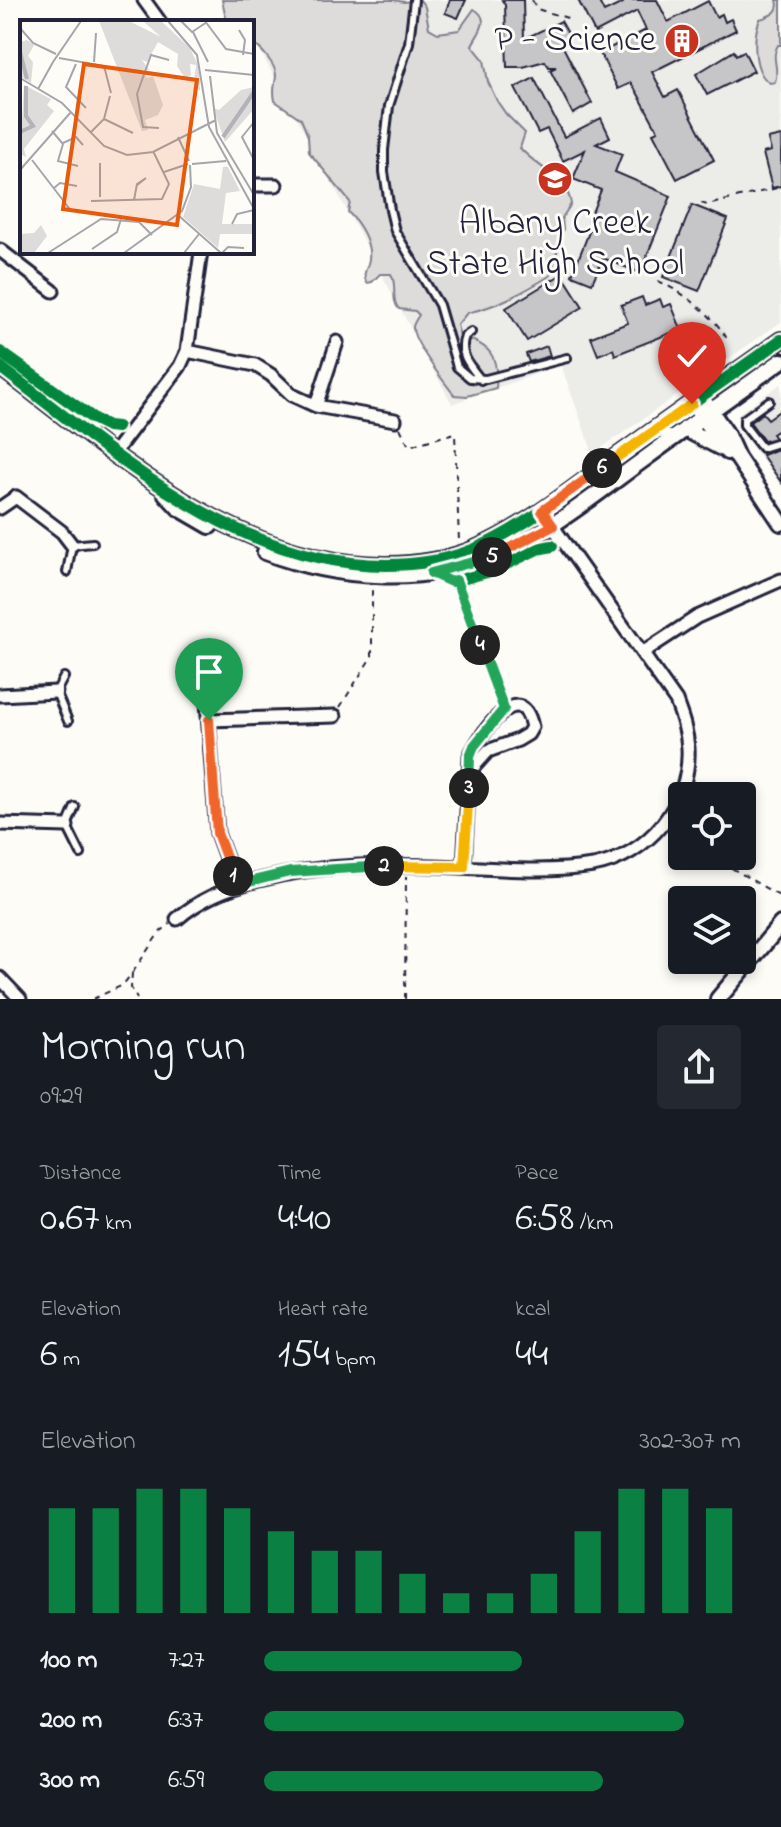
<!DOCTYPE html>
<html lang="en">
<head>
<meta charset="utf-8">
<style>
	body { margin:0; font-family:"Indie Flower",sans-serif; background:#242831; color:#f1f3f6; height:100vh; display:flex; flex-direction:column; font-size:30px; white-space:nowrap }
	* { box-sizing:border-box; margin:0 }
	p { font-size:26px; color:#9ea1a6 }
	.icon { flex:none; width:44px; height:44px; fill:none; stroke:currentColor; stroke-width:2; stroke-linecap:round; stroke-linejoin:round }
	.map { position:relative; height:999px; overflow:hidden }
	.drawer { display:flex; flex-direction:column; background:#171b24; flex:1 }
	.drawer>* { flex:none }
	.tools { position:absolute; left:668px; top:782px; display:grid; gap:16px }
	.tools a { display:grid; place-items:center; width:88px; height:88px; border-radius:8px; background:#171b24; box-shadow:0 4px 12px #0003; font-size:40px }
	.pin { position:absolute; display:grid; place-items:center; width:68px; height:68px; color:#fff; margin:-82px -34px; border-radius:50% 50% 50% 0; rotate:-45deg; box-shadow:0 0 8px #0007 }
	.pin .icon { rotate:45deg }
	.km { position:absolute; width:40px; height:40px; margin:-20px; border-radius:50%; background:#222; color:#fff; font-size:22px; line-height:40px; text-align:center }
	.round { display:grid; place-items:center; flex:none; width:84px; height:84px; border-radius:8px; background:#242831 }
	.summary { display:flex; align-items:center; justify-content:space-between; height:136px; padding:0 40px }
	h1 { font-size:44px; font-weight:600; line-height:60px }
	.metrics { display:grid; grid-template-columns:repeat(3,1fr); gap:12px; height:136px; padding:8px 40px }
	.metrics div { display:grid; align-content:center }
	.metrics b { font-size:40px; font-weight:600 }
	.metrics small { font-size:22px; font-weight:400 }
	.metrics p { font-size:22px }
	.chart { height:224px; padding:16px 40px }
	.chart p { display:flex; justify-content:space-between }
	.chart svg { width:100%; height:144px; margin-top:8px; stroke:#0b8043; stroke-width:6 }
	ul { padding:0 40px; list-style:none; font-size:26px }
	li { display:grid; grid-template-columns:128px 96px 1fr; align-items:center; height:60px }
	li i { height:20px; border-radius:10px; background:#0b8043 }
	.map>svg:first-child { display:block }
	.built { fill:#ecece9 }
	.green { fill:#dddcdb; stroke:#807f8b; stroke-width:2 }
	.building { fill:#c6c6c8; stroke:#22223b; stroke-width:2 }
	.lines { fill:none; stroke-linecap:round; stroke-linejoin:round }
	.service-casing { stroke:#22223b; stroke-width:12 }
	.minor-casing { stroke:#22223b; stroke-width:17 }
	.tertiary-casing { stroke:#22223b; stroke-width:20 }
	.path { stroke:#22223b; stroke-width:2; stroke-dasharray:6 6; stroke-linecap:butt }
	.service { stroke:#fdfcf7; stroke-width:6 }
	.minor { stroke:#fdfcf7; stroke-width:11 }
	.tertiary { stroke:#fdfcf7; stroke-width:14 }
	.cycleway-casing { stroke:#fdfcf7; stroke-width:17 }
	.cycleway { stroke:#00873e; stroke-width:12 }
	.split-1-casing { stroke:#fff; stroke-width:16 }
	.split-2-casing { stroke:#fff; stroke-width:16 }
	.split-3-casing { stroke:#fff; stroke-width:16 }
	.split-4-casing { stroke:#fff; stroke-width:16 }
	.split-5-casing { stroke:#fff; stroke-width:16 }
	.split-6-casing { stroke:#fff; stroke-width:16 }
	.split-7-casing { stroke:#fff; stroke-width:16 }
	.split-1 { stroke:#f0652b; stroke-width:10 }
	.split-2 { stroke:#22a559; stroke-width:10 }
	.split-3 { stroke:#f5b400; stroke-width:10 }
	.split-4 { stroke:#22a559; stroke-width:10 }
	.split-5 { stroke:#22a559; stroke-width:10 }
	.split-6 { stroke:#f0652b; stroke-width:10 }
	.split-7 { stroke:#f5b400; stroke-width:10 }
	.labels { text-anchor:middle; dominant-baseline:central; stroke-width:6; stroke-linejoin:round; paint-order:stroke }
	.poi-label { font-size:36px; fill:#22223b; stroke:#fdfcf7; text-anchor:end }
	.inset-river { fill:none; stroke:#b2b2b7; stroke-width:4 }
	.inset-road { fill:none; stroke:#a5a5ac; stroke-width:2 }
	.view { fill:#e8590c; fill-opacity:0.15; stroke:#e8590c; stroke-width:4 }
	.inset-edge { fill:none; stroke:#22223b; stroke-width:4 }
</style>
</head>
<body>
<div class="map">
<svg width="781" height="999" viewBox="0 0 781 999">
	<rect width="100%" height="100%" fill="#fdfcf7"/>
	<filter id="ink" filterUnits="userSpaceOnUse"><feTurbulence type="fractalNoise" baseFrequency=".0125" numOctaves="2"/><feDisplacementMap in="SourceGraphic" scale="16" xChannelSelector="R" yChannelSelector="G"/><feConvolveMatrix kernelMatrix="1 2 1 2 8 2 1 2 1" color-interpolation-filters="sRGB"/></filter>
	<g filter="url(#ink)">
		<!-- built -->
		<path class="built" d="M232,0H781V322L593,454L561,365L452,404L252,36V22Z
			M781,384V485L737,426L739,413Z"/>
		<!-- green -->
		<path class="green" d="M222,0H394L404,2L420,0L425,7L429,28L438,33L459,30L474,9C492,19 478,33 472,45L484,60L488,82L497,101L506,114L525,133L520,148C536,167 568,178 571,204L562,218L563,229L551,275C524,292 498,306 467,313L457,325L460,336C490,345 499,355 496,388L467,396L454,395C445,383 411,340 413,327C413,324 417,318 419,315L415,311L399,309C390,299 398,286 391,274H380L372,282L367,283C361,273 368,269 369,259C371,242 360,224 348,212L350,202L309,152L308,136L301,119L275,101C272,86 276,84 276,75C276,66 261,47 252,44V22H227Z
			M777,0H781V45H778C770,57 780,69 775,82L770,83C752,72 753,36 760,19C770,16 781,12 777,0Z"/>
		<!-- building -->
		<path class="building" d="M450,0H466L458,18L445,13Z
			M502,0H523L524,39L561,21L570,37L562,45L592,103L573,114L550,70L556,67H549L545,61L523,67H507L505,5Z
			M578,0H598L604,12L623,3L622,0H657L668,22L708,1L716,17L722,14L725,22L731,19L736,30L652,72L665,97L678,90L714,160L677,179L653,133L658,131L638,94L631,83L618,89L600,53L646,30L637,11L595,33Z
			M734,51L736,55L744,51L754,71L707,95L696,74Z
			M534,78L564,137L601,118L610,137L596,144L622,154L615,172L671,196L640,273L603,258L592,283L572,275L593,222L589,220L601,190L573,179L585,150L563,161L547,129L538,133L515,88Z
			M781,136V186L772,188L763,153L771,151L768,139Z
			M692,205L728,219L699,291L663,277Z
			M562,274L583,307L527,341L506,308Z
			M642,297L645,305L660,299L663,307L671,304L681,329L615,355L613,349L598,355L591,337L628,323L621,305Z
			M547,346L550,356L529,362L526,354Z
			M781,410V428L772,434L775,438L764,441L750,422L763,413L768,419Z
			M781,448V482L762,455Z"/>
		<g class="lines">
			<defs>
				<path id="service" d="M414,0L409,43L389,106L384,150V172L390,210L395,231L439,305L457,367L470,378L486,379L567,358
					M471,332L465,336C458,354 470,366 481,380
					M769,401L744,419V425L762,448L781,442
					M652,431L657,436L667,433L673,435
					M67,572L72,545L93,543
					M64,677L56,692L68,721
					M75,807L67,826L81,854"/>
				<path id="minor" d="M144,0L160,22
					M252,185H276
					M0,250L53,291
					M187,351L255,365L271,375L292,395L316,406L395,420
					M316,406L337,342
					M114,453L180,366L187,351L201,252
					M0,508L16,497L62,532L72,545
					M203,649L217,833L236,885
					M642,653L697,617L781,580
					M0,695L56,692
					M209,720L335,716
					M0,824L67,826
					M464,867L470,756C479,736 521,674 532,727L528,734L518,740L488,751L470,771
					M177,919C201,898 229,887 259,880C324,863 392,864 459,867C504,869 548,873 593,866C648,856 691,804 688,748C687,731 682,717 676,701L542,511
					M0,978L20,999"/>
				<path id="tertiary" d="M0,367C114,453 235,565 386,565C416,565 448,560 475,549C527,526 572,489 618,456C671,417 726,379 781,340
					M706,404L726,433L737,457L781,523
					M697,410L727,452
					M685,429L723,449
					M166,494L179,508L210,526
					M265,552C336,579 424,586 496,555C550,532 596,494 643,460C689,426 735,394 781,361
					M718,999L781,924"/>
			</defs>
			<!-- service casing -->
			<use href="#service" class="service-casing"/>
			<!-- minor casing -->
			<use href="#minor" class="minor-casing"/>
			<!-- tertiary casing -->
			<use href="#tertiary" class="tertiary-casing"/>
			<!-- path -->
			<path class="path" d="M532,0L537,9L571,19
				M701,203L707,205L781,187
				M658,281C683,292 714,315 727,339
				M400,428L409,446L455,433L459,542
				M456,580L501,701
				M340,707L372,656V589
				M671,832L682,839
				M711,856L781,897
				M133,972L159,933L170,924
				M93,999L123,985L132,973L131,988L137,999
				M405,999L406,876"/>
			<!-- service -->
			<use href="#service" class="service"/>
			<!-- minor -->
			<use href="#minor" class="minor"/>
			<!-- tertiary -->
			<use href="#tertiary" class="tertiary"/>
			<defs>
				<path id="cycleway" d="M0,352L94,419L108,426L117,427
					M0,367C114,453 235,565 386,565C416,565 448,560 475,549C527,526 572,489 618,456C671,417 726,379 781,340
					M431,573L451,582L494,570L537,549L552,546"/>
			</defs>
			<!-- cycleway casing -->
			<use href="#cycleway" class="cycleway-casing"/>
			<!-- cycleway -->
			<use href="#cycleway" class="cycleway"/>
		</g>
	</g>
	<g class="lines" filter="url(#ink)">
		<defs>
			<path id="split-1" d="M209,720L217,833L233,876"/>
			<path id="split-2" d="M233,876L236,885L290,872L384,866"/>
			<path id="split-3" d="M384,866L464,867L469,788"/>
			<path id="split-4" d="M469,788L470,756L474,746L504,709L480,645"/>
			<path id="split-5" d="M480,645L456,580L451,582L431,573L492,557"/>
			<path id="split-6" d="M492,557L553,526L542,511L602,468"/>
			<path id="split-7" d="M602,468L692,404"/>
		</defs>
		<!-- split-1 casing -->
		<use href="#split-1" class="split-1-casing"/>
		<!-- split-2 casing -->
		<use href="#split-2" class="split-2-casing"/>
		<!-- split-3 casing -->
		<use href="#split-3" class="split-3-casing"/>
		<!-- split-4 casing -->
		<use href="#split-4" class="split-4-casing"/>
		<!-- split-5 casing -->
		<use href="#split-5" class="split-5-casing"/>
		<!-- split-6 casing -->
		<use href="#split-6" class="split-6-casing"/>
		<!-- split-7 casing -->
		<use href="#split-7" class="split-7-casing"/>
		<!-- split-1 -->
		<use href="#split-1" class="split-1"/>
		<!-- split-2 -->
		<use href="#split-2" class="split-2"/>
		<!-- split-3 -->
		<use href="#split-3" class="split-3"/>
		<!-- split-4 -->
		<use href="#split-4" class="split-4"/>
		<!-- split-5 -->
		<use href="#split-5" class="split-5"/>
		<!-- split-6 -->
		<use href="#split-6" class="split-6"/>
		<!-- split-7 -->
		<use href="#split-7" class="split-7"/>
	</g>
	<!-- icons -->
	<defs>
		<symbol id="building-disc" viewBox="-11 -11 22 22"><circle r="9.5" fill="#c8321e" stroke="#fdfcf7"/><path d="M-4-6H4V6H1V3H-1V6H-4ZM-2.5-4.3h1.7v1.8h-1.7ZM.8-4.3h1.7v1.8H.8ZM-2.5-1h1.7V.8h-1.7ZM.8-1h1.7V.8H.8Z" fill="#fff"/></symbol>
		<symbol id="school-disc" viewBox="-11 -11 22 22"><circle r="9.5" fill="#c8321e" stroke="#fdfcf7"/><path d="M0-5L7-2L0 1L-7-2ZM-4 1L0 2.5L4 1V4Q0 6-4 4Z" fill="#fff"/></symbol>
	</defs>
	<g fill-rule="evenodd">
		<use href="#building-disc" x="662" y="21" width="40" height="40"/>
		<use href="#school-disc" x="535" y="159" width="40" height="40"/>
	</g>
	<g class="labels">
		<!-- poi labels -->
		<g class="poi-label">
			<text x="656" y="41">P - Science</text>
			<text x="555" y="224" text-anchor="middle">Albany Creek<tspan x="555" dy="41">State High School</tspan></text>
		</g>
	</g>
	<!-- overview -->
	<g transform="translate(20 20)">
		<rect width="234" height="234" fill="#fdfcf7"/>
		<path d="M79,1H109L141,17L123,1H141L170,28L179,47L180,71L176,67L173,71L176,45L170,44L171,55L165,58L157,46L158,34L138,22L127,42L122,40L129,50H120L127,58L133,56L143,85L138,95L125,100L128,110L122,111ZM7,20L14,25L8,36L13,42L11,63L0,56V22ZM4,65L31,79L27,85L34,91L4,129L6,137L0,134ZM234,67V89L205,122L193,88L199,90L221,70ZM203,147H208L220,171L206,173L202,204H234V214H200L198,228L163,197L174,164L200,169ZM21,205L27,216L14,233H0V214L14,213Z" fill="#dddcdb"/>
		<path class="inset-river" d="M0,32L7,59M0,112L13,106L6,96V66M203,117L234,72"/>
		<path class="inset-road" d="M148,1L177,35L189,107L234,189M161,1L172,12L187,2M185,1L206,29L234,34M0,8L13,23L36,34M219,10L225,20L223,35M173,12L188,42M39,38L84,46L91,73M33,42L61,1M74,42L76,13M56,44L46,67L66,88M185,50L234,55M190,56L197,113L234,175M0,58L42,83L84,126L107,135L133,132L196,100M18,69L33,42M84,99L113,113M234,102L222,117L234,140M139,108L123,107L117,74L131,35L149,40M32,111L43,124L38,141L58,146M71,112L84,99L90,76M158,117L169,141M43,123L56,117L63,125M12,140L52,192M172,144L206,141M0,150L51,92M144,152L168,144M34,168L40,163L57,166M80,177V143M114,180L117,164L126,158L116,166M71,181L142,179L149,164L133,131M158,195L201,233M212,204L217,194L234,190M72,229L97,212L101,199M28,233L81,199L119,202L132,215M104,233L162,191L171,167L170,145M164,233L179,214M202,233L208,227L224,228"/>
		<path class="view" d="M64,44L177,60L157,205L43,189Z"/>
		<rect width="234" height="234" class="inset-edge"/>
	</g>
</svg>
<div class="tools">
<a><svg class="icon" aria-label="locate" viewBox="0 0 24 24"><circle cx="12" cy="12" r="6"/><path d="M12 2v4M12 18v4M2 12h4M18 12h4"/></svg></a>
<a><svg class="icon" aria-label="layers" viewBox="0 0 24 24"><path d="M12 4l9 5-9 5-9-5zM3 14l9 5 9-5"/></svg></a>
</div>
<div class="pin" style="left:209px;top:720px;background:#1e9e55"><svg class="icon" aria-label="arrive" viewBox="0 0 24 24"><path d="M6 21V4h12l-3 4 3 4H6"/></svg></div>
<div class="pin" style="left:692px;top:404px;background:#d93025"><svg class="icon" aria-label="check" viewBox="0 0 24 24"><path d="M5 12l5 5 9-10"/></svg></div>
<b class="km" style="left:233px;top:876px">1</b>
<b class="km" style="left:384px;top:866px">2</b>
<b class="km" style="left:469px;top:788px">3</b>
<b class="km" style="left:480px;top:645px">4</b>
<b class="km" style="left:492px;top:557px">5</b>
<b class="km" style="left:602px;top:468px">6</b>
</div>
<section class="drawer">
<div class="summary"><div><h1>Morning run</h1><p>09:29</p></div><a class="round"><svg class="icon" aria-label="share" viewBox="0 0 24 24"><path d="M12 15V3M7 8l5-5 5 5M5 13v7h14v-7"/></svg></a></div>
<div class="metrics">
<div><p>Distance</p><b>0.67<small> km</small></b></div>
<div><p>Time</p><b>4:40</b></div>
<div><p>Pace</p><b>6:58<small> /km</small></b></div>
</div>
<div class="metrics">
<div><p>Elevation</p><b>6<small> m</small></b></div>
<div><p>Heart rate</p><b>154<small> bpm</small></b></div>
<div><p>kcal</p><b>44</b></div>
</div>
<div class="chart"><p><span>Elevation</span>302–307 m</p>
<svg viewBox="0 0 160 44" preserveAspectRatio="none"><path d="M5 44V12M15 44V12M25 44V6M35 44V6M45 44V12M55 44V19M65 44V25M75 44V25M85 44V32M95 44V38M105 44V38M115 44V32M125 44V19M135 44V6M145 44V6M155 44V12"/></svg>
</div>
<ul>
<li><b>100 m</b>7:27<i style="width:54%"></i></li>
<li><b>200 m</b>6:37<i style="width:88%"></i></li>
<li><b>300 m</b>6:59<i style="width:71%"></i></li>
</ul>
</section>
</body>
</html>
